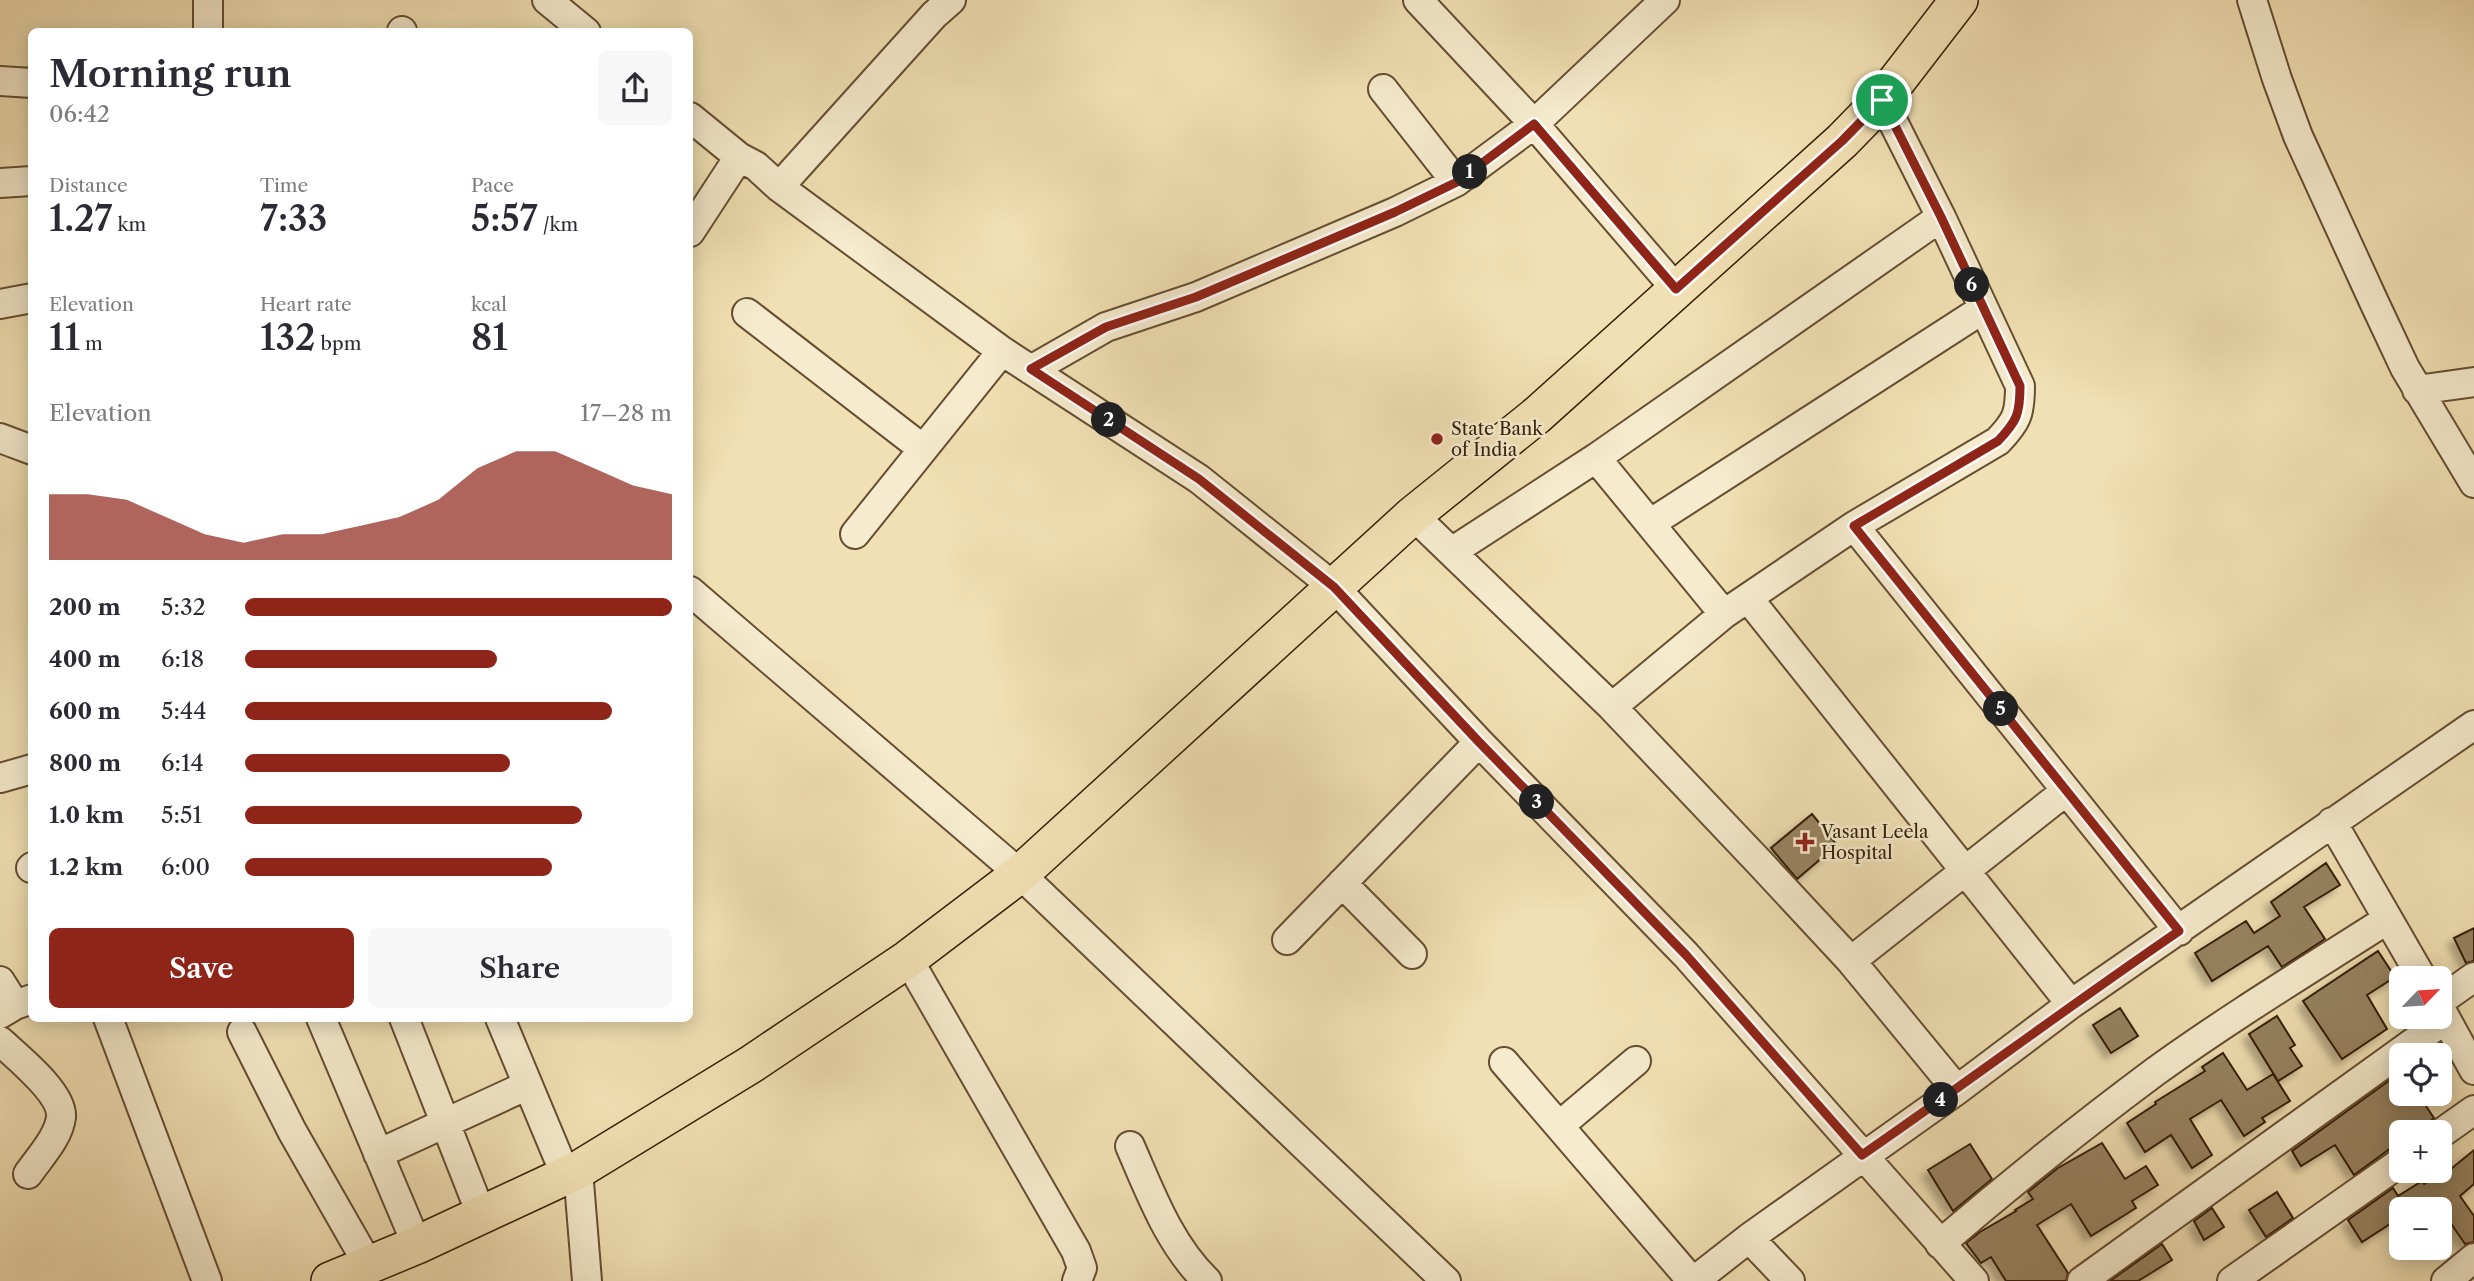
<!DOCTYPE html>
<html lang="en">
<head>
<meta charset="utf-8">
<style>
	body { margin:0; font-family:"Libre Caslon Text",serif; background:#f7f7f7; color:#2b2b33; height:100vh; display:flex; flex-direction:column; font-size:26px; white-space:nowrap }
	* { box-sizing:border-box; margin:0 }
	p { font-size:23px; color:#7c7c81 }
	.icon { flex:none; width:38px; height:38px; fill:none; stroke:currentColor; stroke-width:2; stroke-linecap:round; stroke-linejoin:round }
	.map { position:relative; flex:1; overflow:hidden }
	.details { position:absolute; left:28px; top:28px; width:665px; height:994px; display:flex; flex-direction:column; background:#fff; border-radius:10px; box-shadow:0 4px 18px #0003 }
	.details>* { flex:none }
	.needle { width:46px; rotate:65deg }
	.fabs { position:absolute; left:2389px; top:966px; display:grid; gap:14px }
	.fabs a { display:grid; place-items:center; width:63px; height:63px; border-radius:10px; background:#fff; box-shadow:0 4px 18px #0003; font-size:35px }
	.pin { position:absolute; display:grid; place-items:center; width:60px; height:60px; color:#fff; margin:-30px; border:4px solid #fff; border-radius:50%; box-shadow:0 2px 7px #0007 }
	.km { position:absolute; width:35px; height:35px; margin:-18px; border-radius:50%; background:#222; color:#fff; font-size:19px; line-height:35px; text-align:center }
	.round { display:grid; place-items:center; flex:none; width:74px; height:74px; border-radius:10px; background:#f7f7f7 }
	.overview { display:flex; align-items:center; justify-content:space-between; height:119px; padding:0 21px }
	h1 { font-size:38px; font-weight:600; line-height:52px }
	.figures { display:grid; grid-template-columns:repeat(3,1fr); gap:10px; height:119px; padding:7px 21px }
	.figures div { display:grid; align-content:center }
	.figures b { font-size:35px; font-weight:600 }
	.figures small { font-size:19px; font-weight:400 }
	.figures p { font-size:19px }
	.chart { height:196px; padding:14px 21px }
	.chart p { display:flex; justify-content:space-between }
	.chart svg { width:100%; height:126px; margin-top:7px; fill:#8f2418; opacity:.7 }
	.action { display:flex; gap:14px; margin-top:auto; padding:14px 21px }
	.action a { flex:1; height:80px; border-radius:10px; background:#8f2418; color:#fff; font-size:28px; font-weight:600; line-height:80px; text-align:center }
	.action a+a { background:#f7f7f7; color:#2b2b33 }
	ul { padding:0 21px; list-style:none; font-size:23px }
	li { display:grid; grid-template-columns:112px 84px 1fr; align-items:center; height:52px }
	li i { height:18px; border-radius:9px; background:#8f2418 }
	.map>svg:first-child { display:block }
	.building { fill:#978360; stroke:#361e07; stroke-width:2; filter:url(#shadow) }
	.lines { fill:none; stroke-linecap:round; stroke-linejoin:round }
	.minor-casing { stroke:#654e32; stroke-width:32 }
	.major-casing { stroke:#361e07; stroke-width:40 }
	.minor { stroke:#f6ebce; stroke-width:28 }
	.major { stroke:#f1e0b3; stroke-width:37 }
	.route-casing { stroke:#fff; stroke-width:14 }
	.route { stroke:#8f2418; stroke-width:9 }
	.poi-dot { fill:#8f2418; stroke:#f6ebce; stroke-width:2.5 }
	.labels { text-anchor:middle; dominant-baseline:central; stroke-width:5; stroke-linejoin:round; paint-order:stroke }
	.poi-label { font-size:18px; fill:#361e07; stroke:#f6ebce; text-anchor:start }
</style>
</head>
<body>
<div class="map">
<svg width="2474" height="1281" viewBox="0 0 2474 1281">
	<defs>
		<filter id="shadow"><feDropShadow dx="-6" dy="6" stdDeviation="3.5" flood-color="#0004"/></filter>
	</defs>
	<rect width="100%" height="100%" fill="#f1e0b3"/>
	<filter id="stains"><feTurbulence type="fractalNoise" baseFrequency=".00286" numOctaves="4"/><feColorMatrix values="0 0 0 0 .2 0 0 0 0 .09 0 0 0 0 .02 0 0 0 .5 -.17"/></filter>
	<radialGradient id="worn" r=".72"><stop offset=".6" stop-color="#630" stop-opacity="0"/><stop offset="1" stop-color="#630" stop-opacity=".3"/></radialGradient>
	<!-- building -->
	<path class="building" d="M1812,814L1837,845L1797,879L1771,848Z
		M2326,863L2340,885L2304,907L2325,939L2282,967L2268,946L2212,981L2195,953L2246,921L2254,933L2280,916L2271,902Z
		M2474,928V961L2466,963L2454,938Z
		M2378,951L2395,977L2367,995L2387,1029L2342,1059L2303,1001Z
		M2120,1008L2138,1036L2111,1053L2093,1025Z
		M2277,1016L2295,1045L2290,1048L2302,1066L2278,1081L2249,1034Z
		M2223,1053L2247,1090L2273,1074L2290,1101L2262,1118L2265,1122L2244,1136L2221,1100L2190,1119L2212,1155L2192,1168L2171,1135L2145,1152L2127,1123L2156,1104L2155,1102L2205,1071L2202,1067Z
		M2401,1072V1094H2418L2434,1118L2425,1126L2424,1132H2401V1146L2391,1148L2354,1175L2335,1145L2301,1166L2292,1151Z
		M2102,1143L2125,1179L2146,1166L2158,1185L2132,1201L2136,1208L2091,1236L2071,1204L2037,1225L2068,1273L2066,1281H2006L1991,1257L1981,1263L1966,1243L1980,1232L2016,1211L2015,1210L2033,1199L2028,1192L2058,1168Z
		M1970,1144L1992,1179L1953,1211L1928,1170Z
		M2474,1150V1184L2460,1196L2474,1216V1242L2465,1244L2441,1209H2401V1217L2362,1242L2348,1220L2393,1188L2398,1196L2422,1181L2424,1184L2444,1169L2446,1173Z
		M2277,1192L2293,1218L2266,1237L2249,1210Z
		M2212,1208L2224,1227L2204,1240L2194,1221Z
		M2162,1244L2172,1260L2138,1281H2110Z"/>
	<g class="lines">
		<defs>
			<path id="minor" d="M208,0V32
				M547,0L586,32
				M1418,0L1534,124L1676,289
				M2252,0L2277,79L2298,136L2374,302L2405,368L2474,483
				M402,32V31
				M0,81L32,83
				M1383,89L1456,182
				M690,117L739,157L756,166L779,187L1002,351L1199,479L1334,587L1479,742L1686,955L1974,1281
				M0,183L32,181
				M779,187L934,15L951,0
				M690,232L739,157
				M0,304L32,298
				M747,313L923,449
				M1031,370L1106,327L1196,297L1395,212L1456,182L1534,124L1665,0
				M2417,390L2474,382
				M0,438L32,450
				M1596,458L1724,614L1854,526L1998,441C2017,421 2020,414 2020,386L1941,217
				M1413,515L1612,707L1759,862L1851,961L1957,1090
				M1651,523L1983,309
				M1854,526L2179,931
				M855,534L1002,351
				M1453,551L1596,458L1941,217L1882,100
				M690,591L1020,874L1446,1281
				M1748,598L2071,1004
				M1612,707L1724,614
				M0,778L32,769
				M2332,822L2422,978
				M31,868L32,867
				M1342,883L1412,954
				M1287,940L1479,742
				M908,959L1076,1251L1082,1268L1077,1281
				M1851,961L2066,791
				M0,981L15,1005
				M2440,1001L2474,977
				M2440,1008L2474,1070
				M0,1014L15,1005L32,999
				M108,1018L207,1281
				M321,1018L417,1245
				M404,1018L481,1214
				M500,1018L566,1176
				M242,1032L292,1131L368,1264
				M0,1041C17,1057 63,1093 61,1117C59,1137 39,1158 28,1174
				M1504,1062L1692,1281
				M1559,1126L1636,1061
				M2440,1134L2474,1110
				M1130,1146C1151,1194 1169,1244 1207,1281
				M378,1154L528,1085
				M578,1170L587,1281
				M1749,1238L1790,1281
				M1940,1244C2010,1184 2082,1126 2156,1071C2231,1017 2310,969 2388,919
				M1694,1281L1749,1238L1957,1090L2071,1004L2474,725
				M2082,1281L2446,1019
				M2232,1281L2401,1162
				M2446,1281L2474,1258"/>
			<path id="major" d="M330,1281L417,1245L578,1170L750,1065L908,959L1020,874L1413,515L1536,416L1842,141L1882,100L1959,0"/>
		</defs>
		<!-- minor casing -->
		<use href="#minor" class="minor-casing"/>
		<!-- major casing -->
		<use href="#major" class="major-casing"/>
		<!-- minor -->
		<use href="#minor" class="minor"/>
		<!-- major -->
		<use href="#major" class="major"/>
	</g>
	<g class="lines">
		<defs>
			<path id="route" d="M1882,100L1941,217L2020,386C2020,414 2017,421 1998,441L1854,526L2179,931C2072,1004 1969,1081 1862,1155L1686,955L1479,742L1334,587L1199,479L1031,369L1106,327L1196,297L1395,212L1457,182L1534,124L1676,289L1842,141Z"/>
		</defs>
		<!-- route casing -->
		<use href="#route" class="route-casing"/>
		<!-- route -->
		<use href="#route" class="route"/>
	</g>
	<!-- markers -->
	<g class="poi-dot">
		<circle cx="1437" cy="439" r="7"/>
		<path d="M1801.5 831.5h7v7h7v7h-7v7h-7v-7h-7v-7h7z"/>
	</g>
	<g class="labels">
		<!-- poi labels -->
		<g class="poi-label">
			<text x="1451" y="429">State Bank<tspan x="1451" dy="21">of India</tspan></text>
			<text x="1821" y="832">Vasant Leela<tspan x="1821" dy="21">Hospital</tspan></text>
		</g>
	</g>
	<rect width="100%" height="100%" filter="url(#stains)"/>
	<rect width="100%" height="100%" fill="url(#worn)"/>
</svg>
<div class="fabs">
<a><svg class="needle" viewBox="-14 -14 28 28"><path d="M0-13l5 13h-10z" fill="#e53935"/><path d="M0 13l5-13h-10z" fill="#7c7c81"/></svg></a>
<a><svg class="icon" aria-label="locate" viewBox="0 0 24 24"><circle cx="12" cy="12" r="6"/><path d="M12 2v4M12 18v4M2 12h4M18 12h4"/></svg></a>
<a>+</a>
<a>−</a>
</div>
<div class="pin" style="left:1882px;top:100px;background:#1e9e55"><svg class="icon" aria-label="arrive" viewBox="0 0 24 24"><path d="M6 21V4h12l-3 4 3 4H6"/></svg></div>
<b class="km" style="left:1470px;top:172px">1</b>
<b class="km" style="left:1109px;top:420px">2</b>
<b class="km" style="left:1537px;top:802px">3</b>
<b class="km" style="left:1941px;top:1100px">4</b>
<b class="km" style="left:2001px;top:709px">5</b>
<b class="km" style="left:1972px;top:285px">6</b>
<section class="details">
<div class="overview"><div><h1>Morning run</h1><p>06:42</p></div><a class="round"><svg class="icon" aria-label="share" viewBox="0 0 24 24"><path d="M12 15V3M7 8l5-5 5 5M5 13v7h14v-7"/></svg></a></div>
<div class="figures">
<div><p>Distance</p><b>1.27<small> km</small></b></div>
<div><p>Time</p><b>7:33</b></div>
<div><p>Pace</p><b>5:57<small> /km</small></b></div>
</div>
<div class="figures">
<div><p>Elevation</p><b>11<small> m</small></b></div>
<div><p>Heart rate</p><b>132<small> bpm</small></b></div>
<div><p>kcal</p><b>81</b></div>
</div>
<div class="chart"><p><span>Elevation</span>17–28 m</p>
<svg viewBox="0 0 160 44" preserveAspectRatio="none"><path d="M0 44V21L10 21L20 23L30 29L40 35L50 38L60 35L70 35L80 32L90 29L100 23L110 12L120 6L130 6L140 12L150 18L160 21V44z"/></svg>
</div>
<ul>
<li><b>200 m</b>5:32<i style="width:100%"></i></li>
<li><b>400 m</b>6:18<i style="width:59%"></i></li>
<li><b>600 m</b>5:44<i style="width:86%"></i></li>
<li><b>800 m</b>6:14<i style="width:62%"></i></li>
<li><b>1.0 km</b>5:51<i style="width:79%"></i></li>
<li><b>1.2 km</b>6:00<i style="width:72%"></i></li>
</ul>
<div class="action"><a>Save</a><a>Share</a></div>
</section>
</div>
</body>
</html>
